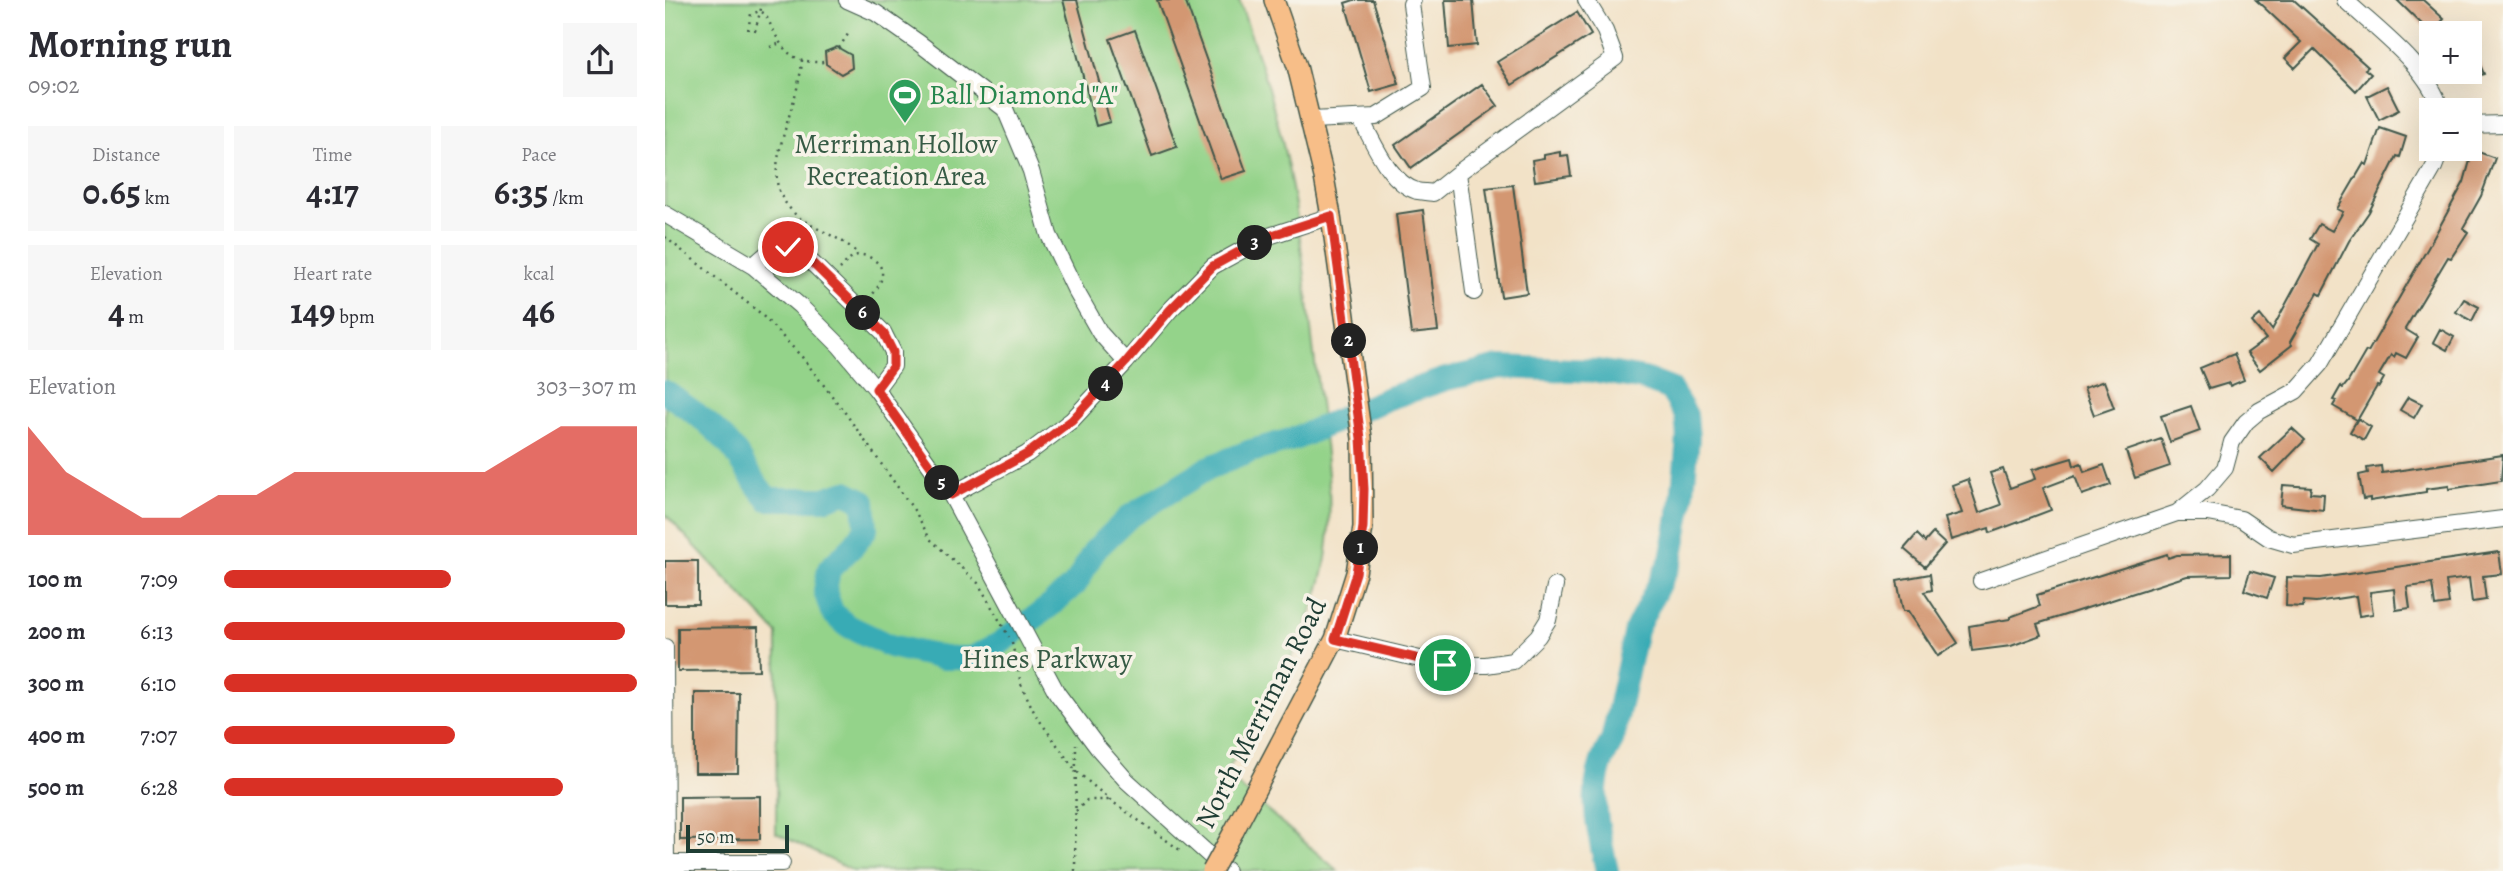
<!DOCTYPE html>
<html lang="en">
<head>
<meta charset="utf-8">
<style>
	body { margin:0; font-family:Alegreya,serif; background:#f7f7f7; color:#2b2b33; height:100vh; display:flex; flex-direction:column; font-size:26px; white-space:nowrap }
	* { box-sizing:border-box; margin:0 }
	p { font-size:23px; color:#7c7c81 }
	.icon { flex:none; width:38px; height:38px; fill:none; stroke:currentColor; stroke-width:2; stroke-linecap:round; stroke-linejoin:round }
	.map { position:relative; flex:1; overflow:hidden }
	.side { display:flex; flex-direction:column; background:#fff; width:665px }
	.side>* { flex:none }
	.fabs { position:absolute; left:1754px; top:21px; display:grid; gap:14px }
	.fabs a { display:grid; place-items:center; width:63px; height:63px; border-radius:0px; background:#fff; box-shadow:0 7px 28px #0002; font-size:35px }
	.scale { position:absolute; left:21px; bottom:18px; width:103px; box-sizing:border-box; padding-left:7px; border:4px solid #1f3d34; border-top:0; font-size:19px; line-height:24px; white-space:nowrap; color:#1f3d34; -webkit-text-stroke:5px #f7f3e8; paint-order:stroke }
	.pin { position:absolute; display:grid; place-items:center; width:60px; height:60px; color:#fff; margin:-30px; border:4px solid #fff; border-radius:50%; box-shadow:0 2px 7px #0007 }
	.km { position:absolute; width:35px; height:35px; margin:-18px; border-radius:50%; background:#222; color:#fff; font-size:19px; line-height:35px; text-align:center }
	.round { display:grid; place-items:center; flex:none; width:74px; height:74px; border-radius:0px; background:#f7f7f7 }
	.summary { display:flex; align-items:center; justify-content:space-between; height:119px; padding:0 28px }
	h1 { font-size:38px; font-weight:700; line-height:52px }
	.stats { display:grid; grid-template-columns:repeat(3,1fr); gap:10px; height:119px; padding:7px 28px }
	.stats div { display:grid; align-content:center; border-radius:0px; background:#f7f7f7; text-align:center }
	.stats b { font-size:35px; font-weight:700 }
	.stats small { font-size:19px; font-weight:400 }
	.stats p { font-size:19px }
	.chart { height:196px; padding:14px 28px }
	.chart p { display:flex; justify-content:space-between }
	.chart svg { width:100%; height:126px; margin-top:7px; fill:#d93025; opacity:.7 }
	ul { padding:0 28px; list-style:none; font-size:23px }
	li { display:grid; grid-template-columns:112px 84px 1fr; align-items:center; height:52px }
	li i { height:18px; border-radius:9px; background:#d93025 }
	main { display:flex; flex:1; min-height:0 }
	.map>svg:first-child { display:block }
	.green { fill:#94d38a; stroke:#5a885f; stroke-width:2 }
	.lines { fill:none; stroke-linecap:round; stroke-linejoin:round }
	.river { stroke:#39abb5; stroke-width:24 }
	.building { fill:#d39772 }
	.minor-casing { stroke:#3f564a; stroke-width:18 }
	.major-casing { stroke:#3f564a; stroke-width:22 }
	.path { stroke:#3f564a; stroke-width:2.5; stroke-dasharray:2 5; stroke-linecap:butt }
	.minor { stroke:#fff; stroke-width:16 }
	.major { stroke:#f7be88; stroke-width:19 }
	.major-bridge-casing { stroke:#3f564a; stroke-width:22; stroke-linecap:butt }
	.major-bridge { stroke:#f7be88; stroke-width:19 }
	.route-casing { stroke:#fff; stroke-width:14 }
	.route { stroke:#d93025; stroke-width:9 }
	.labels { text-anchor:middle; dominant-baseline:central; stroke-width:7; stroke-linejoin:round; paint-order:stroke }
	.leisure-label { font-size:28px; fill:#27864d; stroke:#f7f3e8; text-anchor:start }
	.park-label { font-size:28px; fill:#365b45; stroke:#f7f3e8 }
	.street-label { font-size:28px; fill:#1f3d34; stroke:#f7f3e8 }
</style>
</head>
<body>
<main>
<section class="side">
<div class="summary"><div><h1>Morning run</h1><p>09:02</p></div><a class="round"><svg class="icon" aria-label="share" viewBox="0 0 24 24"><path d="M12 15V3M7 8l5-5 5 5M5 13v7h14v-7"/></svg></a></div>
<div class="stats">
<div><p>Distance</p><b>0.65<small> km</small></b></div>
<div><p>Time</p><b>4:17</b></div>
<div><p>Pace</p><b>6:35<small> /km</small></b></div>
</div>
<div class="stats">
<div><p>Elevation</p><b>4<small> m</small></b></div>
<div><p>Heart rate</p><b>149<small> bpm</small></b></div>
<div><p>kcal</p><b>46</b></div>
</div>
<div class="chart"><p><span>Elevation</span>303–307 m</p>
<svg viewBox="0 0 160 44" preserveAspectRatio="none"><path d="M0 44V6L10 22L20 30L30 38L40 38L50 30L60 30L70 22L80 22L90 22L100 22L110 22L120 22L130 14L140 6L150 6L160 6V44z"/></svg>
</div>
<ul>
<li><b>100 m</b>7:09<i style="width:55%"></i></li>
<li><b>200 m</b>6:13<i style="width:97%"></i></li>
<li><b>300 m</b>6:10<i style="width:100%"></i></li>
<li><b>400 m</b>7:07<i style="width:56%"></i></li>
<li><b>500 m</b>6:28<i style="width:82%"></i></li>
</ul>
</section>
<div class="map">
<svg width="1838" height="871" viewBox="0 0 1838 871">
	<rect width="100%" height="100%" fill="#f7f3e8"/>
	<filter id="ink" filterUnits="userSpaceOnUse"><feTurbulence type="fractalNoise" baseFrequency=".0143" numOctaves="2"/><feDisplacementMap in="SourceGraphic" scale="14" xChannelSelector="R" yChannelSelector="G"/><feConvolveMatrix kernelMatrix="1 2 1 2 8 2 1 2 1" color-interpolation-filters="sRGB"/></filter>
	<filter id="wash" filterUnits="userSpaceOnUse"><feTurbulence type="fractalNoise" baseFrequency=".00686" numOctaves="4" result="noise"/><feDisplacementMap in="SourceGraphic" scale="28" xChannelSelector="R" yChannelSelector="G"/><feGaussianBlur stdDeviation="1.57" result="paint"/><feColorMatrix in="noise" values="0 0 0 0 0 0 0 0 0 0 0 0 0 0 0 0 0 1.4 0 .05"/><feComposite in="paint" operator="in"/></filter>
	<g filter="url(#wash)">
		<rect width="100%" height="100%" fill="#f2e2c7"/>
		<!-- green -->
		<path class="green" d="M0,0H574C596,63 617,128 628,194C639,255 644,317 652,379C659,441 672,506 659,569C644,637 596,714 560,774L673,871H188L111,833L112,633L0,514Z"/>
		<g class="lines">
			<!-- river -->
			<path class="river" d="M0,392C26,410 52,427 71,453C82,469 90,485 103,499H159L181,492L199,501L201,529L189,545L164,569L160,591L167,612L181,625L225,646L278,658H307L334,644L385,606L412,582L429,551L464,517L543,468L586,451L629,439L724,398L781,379L835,367L933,371L979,379L1005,389L1021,415L1023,438L1017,501L1006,560L971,630L947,741C920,784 932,824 942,871"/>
		</g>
		<g id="blocks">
			<!-- building -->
			<path class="building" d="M398,0H412L445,122L431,126Z
				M492,0H520L581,171L556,179Z
				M689,0H708L734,84L706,92L680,3Z
				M780,0H808L812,45L784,48Z
				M1591,0H1629L1703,67L1700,69L1706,74L1691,91L1649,49L1630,68L1620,58L1636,42Z
				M1732,0H1758L1779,19L1766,33Z
				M912,12L926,35L847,85L832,62Z
				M470,30L512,147L487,156L445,39Z
				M1804,40L1819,74L1804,79Z
				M172,47L186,55L187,68L176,74L161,64L160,52Z
				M817,84L833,106L746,168L730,145Z
				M1722,86L1734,110L1714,120L1702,96Z
				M1715,128L1741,137L1735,157L1732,156L1704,212L1684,241L1656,295L1653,293L1625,342L1627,345L1595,370L1582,353L1601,339L1587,322L1595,315L1607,330L1653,244L1645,239L1654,224L1667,231L1678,212L1672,209L1699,163L1702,165Z
				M1808,150L1830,158L1816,196L1798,228L1803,232L1786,258L1783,257L1740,329L1753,337L1741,358L1731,353L1729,357L1726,355L1714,375L1719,378L1714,387L1712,386L1693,419L1706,427L1699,440L1685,432L1692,420L1668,406L1671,401L1668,400L1676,386L1678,388L1683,382L1701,351L1703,352L1764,246L1799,182Z
				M895,152V156L903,155L906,176L870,181L867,160L879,158V155Z
				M848,185L862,293L836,297L821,188Z
				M758,210L773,331L746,334L731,214Z
				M1799,299L1814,307L1807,321L1791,312Z
				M1775,329L1789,337L1782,350L1768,342Z
				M1569,354L1579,380L1565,386L1564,383L1544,389L1535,368Z
				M1439,381L1449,408L1429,415L1419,388Z
				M1743,397L1757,404L1749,418L1735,410Z
				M1526,406L1535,431L1505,442L1496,416Z
				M1627,428L1640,440L1609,472L1595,458Z
				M1496,439L1505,466L1470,478L1461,451Z
				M1838,455L1836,481L1784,489V486L1761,489V492L1705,501V498L1698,499L1694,475L1703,473L1702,468L1716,466L1717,473Z
				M1407,458L1409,466L1416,463L1419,472L1439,465L1446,485L1417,495L1410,476L1378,488L1386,510L1325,533L1324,528L1286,540L1280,518L1297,513L1287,485L1303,479L1314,513L1336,505L1325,473L1338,469L1345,488L1370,479L1367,470Z
				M1618,485L1646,487L1645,493L1659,494L1658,510L1616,505Z
				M1268,533L1280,544L1260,567L1239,549L1252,534L1260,542Z
				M1834,552L1837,574L1818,576L1821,600L1807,602L1804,578L1781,581L1784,604L1770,606L1767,584L1742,587L1745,608L1731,610L1729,589L1705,592L1708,614L1694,616L1691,596L1651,602L1639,601L1638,607L1621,606L1622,577L1656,578Z
				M1502,554L1503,558L1512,555L1566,554V575L1522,576L1372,624L1376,635L1346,646L1307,651L1304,626L1345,619V617L1375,606L1372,595Z
				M0,561H33V604H0Z
				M1585,571L1609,578L1602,598L1579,590Z
				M1265,574L1267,590L1259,592L1293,643L1273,656L1243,611H1238L1232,580Z
				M93,627L94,670L13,671V628Z
				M30,693H74L73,773H30Z
				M95,796V839L15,840V797Z"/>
		</g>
	</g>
	<g filter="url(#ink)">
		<use href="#blocks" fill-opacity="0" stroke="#3f564a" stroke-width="2"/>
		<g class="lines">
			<defs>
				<path id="minor" d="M182,0L211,13L254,43L340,109L366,171L384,235L411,291L435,333L461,362
					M1680,0C1713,31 1763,66 1776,110
					M695,118C709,142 723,182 752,191C757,192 763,192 768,193L793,173
					M646,120L711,117L758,88L746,4L748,0
					M1804,125L1838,124
					M0,214L88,266L135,306L175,346L211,389L286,495L392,693L433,748L461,780L562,871
					M88,266C106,250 111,242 136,252L218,332L228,352V366L211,389
					M809,292L793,173L950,58L940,31L921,0
					M286,495L362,454L407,420L461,362L505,310L548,266L601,237L666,216
					M1512,513L1542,489L1560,468L1567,442L1581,422L1594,411L1631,391L1655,364L1769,167L1776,149
					M1316,581L1512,513H1543L1576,519L1604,538L1628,545L1838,519
					M670,639L780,665H821L848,661L873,636L883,620L890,586
					M0,647L1,871
					M1,863H117"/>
				<path id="major" d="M569,831L670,639L691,573L698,527L697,438L666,216L659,177L632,66L609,0"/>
			</defs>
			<!-- minor casing -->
			<use href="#minor" class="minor-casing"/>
			<!-- major casing -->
			<use href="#major" class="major-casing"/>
			<!-- path -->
			<path class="path" d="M83,30L86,14L95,11L100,14C116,44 119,64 161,62
				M90,31L97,5
				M105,47L113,44
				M174,48L185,31
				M137,60C135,98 105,154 113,187C115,197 123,207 130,214C146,229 183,239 193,255
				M0,237L95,313L137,357L181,414L251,513L265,539L313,583L344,637
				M175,269C180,264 185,256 193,255C198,254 205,257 209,260C225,271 214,287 204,299
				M347,643L356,684L370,714L410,770L445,800L515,850
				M411,811L422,800H445
				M410,871L411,744"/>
			<!-- minor -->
			<use href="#minor" class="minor"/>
			<!-- major -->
			<use href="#major" class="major"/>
			<defs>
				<path id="major-bridge" d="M547,871L569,831"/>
			</defs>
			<!-- major-bridge casing -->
			<use href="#major-bridge" class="major-bridge-casing"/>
			<!-- major-bridge -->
			<use href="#major-bridge" class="major-bridge"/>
		</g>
	</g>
	<g class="lines" filter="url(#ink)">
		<defs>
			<path id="route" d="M123,247L136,252L218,332L228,352V366L211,389L286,495L362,454L407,420L461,362L505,310L548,266L601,237L666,216L696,438L699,489L698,527L691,573L670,639L780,665"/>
		</defs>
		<!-- route casing -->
		<use href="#route" class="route-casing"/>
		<!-- route -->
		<use href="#route" class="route"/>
	</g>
	<!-- icons -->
	<defs>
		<symbol id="stadium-pin" viewBox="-11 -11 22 30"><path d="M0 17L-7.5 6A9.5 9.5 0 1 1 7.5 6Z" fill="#2e9e5b" stroke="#f7f3e8"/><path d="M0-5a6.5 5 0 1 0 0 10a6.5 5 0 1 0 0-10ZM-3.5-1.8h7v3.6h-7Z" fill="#fff"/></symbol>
	</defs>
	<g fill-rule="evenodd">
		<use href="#stadium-pin" x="221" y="76" width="38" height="52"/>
	</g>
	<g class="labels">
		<!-- leisure labels -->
		<g class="leisure-label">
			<text x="264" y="95">Ball Diamond "A"</text>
		</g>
		<!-- park labels -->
		<g class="park-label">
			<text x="231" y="144">Merriman Hollow<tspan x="231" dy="32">Recreation Area</tspan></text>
			<text x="382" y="659">Hines Parkway</text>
		</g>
		<!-- street labels -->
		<g class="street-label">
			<text transform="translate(596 713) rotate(-63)">North Merriman Road</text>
		</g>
	</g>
</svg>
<div class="fabs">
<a>+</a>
<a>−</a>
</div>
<div class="scale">50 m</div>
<div class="pin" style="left:780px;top:665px;background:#1e9e55"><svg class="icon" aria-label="arrive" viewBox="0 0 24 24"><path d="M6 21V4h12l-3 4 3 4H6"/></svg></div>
<div class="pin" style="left:123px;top:247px;background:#d93025"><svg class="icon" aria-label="check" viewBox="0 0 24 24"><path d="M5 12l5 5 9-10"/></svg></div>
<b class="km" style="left:696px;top:548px">1</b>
<b class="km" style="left:684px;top:341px">2</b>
<b class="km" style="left:590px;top:243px">3</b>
<b class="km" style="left:441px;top:384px">4</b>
<b class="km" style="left:277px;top:483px">5</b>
<b class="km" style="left:198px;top:313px">6</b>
</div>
</main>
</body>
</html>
